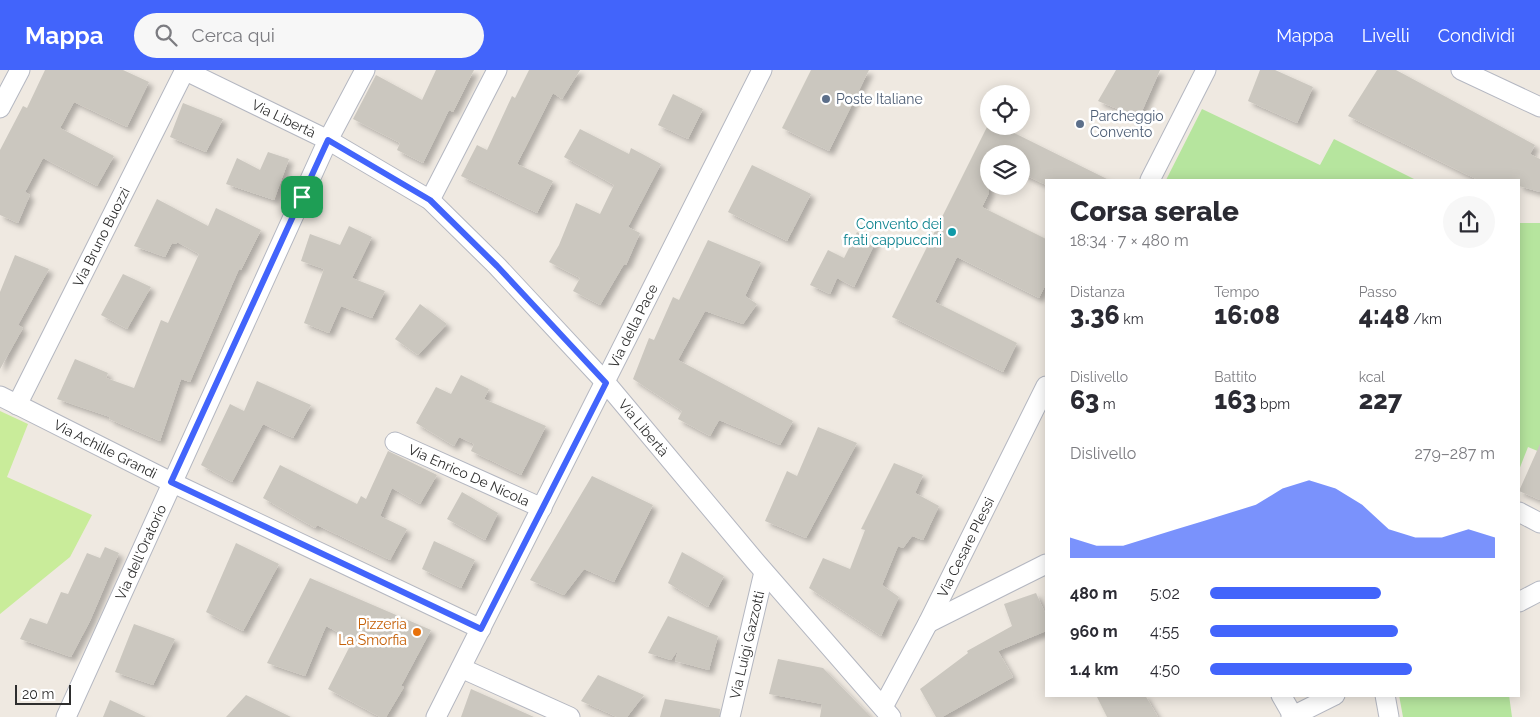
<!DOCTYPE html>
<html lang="it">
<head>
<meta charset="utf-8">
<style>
	body { margin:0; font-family:Raleway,sans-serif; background:#f7f7f7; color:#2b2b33; height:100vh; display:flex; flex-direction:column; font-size:19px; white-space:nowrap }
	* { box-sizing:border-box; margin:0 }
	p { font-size:16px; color:#7c7c81 }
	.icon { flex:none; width:28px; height:28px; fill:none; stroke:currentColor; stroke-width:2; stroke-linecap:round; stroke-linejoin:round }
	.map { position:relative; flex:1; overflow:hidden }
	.sheet { position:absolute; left:1045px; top:109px; width:475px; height:518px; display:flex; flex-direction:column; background:#fff; border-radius:0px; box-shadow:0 2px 12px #0003 }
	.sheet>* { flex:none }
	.controls { position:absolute; left:980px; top:15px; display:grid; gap:10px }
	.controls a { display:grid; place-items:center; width:50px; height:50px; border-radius:50%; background:#fff; box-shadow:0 2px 12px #0003; font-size:25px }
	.scale { position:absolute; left:15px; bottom:12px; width:56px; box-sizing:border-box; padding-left:5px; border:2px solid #2e2e2e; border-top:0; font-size:14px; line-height:18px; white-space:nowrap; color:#2e2e2e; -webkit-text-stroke:4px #fff; paint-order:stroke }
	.pin { position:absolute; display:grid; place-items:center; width:42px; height:42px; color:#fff; margin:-21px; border-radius:10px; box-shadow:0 2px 8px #0006 }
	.round { display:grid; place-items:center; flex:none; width:52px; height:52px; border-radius:26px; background:#f7f7f7 }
	.overview { display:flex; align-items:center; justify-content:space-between; height:85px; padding:0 25px }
	h1 { font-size:28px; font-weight:800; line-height:38px }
	.figures { display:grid; grid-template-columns:repeat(3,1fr); gap:8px; height:85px; padding:5px 25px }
	.figures div { display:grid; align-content:center }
	.figures b { font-size:25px; font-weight:800 }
	.figures small { font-size:14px; font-weight:400 }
	.figures p { font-size:14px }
	.chart { height:140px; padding:10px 25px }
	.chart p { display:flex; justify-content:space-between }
	.chart svg { width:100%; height:90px; margin-top:5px; fill:#4264fb; opacity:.7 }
	ul { padding:0 25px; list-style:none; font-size:16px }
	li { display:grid; grid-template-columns:80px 60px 1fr; align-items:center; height:38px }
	li i { height:12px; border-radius:6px; background:#4264fb }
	header { display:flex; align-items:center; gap:30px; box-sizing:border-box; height:70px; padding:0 25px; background:#4264fb; color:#fff }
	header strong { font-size:24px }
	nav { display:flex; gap:28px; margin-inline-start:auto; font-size:18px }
	.search { width:350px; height:45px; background:#f7f7f7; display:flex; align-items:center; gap:12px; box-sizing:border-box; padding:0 18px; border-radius:28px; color:#7c7c81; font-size:19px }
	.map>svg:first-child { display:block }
	.green { fill:#b6e59e }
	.pitch { fill:#c9ec9a }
	.building { fill:#cbc7bf; filter:url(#shadow) }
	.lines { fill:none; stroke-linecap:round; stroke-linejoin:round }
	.minor-casing { stroke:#b4b7c1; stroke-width:21 }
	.minor { stroke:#fff; stroke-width:19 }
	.route-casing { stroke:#fff; stroke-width:10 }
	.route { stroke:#4264fb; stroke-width:6 }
	.service-dot { fill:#5c6f8a; stroke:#fff; stroke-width:2 }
	.culture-dot { fill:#0f9aa8; stroke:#fff; stroke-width:2 }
	.food-dot { fill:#e8710a; stroke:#fff; stroke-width:2 }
	.labels { text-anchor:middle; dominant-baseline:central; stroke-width:5; stroke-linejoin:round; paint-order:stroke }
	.service-label { font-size:14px; fill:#4e5e75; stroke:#fff; text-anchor:start }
	.street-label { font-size:14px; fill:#2e2e2e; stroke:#fff }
	.culture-label { font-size:14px; fill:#0d838f; stroke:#fff; text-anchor:end }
	.food-label { font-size:14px; fill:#c56008; stroke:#fff; text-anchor:end }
</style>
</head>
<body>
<header>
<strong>Mappa</strong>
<div class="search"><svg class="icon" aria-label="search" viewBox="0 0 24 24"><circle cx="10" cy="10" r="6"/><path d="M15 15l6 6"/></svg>Cerca qui</div>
<nav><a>Mappa</a><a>Livelli</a><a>Condividi</a></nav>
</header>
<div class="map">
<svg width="1540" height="647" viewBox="0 0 1540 647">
	<defs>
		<filter id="shadow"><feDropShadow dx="4.5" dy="4.5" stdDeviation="2.5" flood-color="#0004"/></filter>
	</defs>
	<rect width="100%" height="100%" fill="#efe9e1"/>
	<!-- green -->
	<path class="green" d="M1202,39L1320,95L1334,69L1416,110H1166Z
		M1519,153H1540V382L1528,377L1519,400Z
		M1399,625H1509L1512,647H1403Z"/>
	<!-- pitch -->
	<path class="pitch" d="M0,341L28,354L7,407L92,445L70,487L0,544Z"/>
	<!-- building -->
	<path class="building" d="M45,0H123L149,12L127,57L74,32L60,58L114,86L97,116L43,88L25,122L30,125L18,153L0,145V80L23,36L27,38Z
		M436,0H474L453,42L449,40L423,93L397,80L400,73L353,49L376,5L422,30Z
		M529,0H580L562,29L553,23L517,94L553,111L537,143L461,106L477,75L487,80L512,26L515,28Z
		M811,0H869L829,81L782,58Z
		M1116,0H1160L1139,48L1098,31Z
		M1260,0H1275L1313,17L1297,53L1248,31Z
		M1377,0H1396L1535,75L1530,84L1540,89V122L1519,116V110H1478L1348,46Z
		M673,24L703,39L688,69L658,55Z
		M183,33L223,49L206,82L170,67Z
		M989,53V56H1000L1109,110H1046V115L1021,103V84H989V123L982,137L1046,169V214L1039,228L957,187L935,232L1017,273L1003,302L892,247Z
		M580,59L629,84L631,78L661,94L628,157L640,163L626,195L624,194L600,235L573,221L580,208L549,192L559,175L576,133L600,144L614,115L564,87Z
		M268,82L289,89L274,130L226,114L237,88L260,100Z
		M752,95L811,124L787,171L728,142Z
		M157,129L208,156L216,138L261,160L241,200L239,199L190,312L181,309L160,371L109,349L110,347L57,329L75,289L108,303L106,308L134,318L161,250L168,253L199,184L177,172L176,174L172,173L165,187L134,176Z
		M349,156L372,167L352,208L385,221L372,248L341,236L329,263L304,253L324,199L301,191L310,164L340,175Z
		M857,162L876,171L854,217L837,208L830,224L810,215L828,180L844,188Z
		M708,170L761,192L745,226L757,234L743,254L705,241L678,290L793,351L780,375L719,350L710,366L678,349L682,341L633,309L649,268L654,270L673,227L679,230Z
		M15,185L49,199L18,255L23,258L0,299V222Z
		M123,204L151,217L127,259L101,245Z
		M420,234L447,254L418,285L395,269Z
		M461,305L489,319L484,329L546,356L521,405L471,381L474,374L459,367L454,376L416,353L436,317L451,324Z
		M257,311L311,335L293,368L263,354L232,412L201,395L230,334L244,341Z
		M818,357L857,373L806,468L765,451L787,401L797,406Z
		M1540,374V430L1519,421Z
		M388,381L437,405L420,434L392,418L380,446L407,459L390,490L317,455L315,458L263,428L280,395L357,434L361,426L366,429Z
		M894,393L923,405L915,423L939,436L923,470L912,466L903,478L898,476L882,515L899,527L881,566L809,518L823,488L850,499L865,460L861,459Z
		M592,406L653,435L614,512L584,499L564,525L530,510Z
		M462,422L498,443L485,470L447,449Z
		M434,471L475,490L461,518L422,499Z
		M236,473L279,494L243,561L206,542Z
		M105,477L119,483L90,551L71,587L20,569L30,548L47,554L61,522L68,524L87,483L100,488Z
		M682,482L724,506L708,537L668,513Z
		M310,508L431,560L401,616L404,617L386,647H380L328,619L353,570L326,556L305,606L267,593Z
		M1036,523L1046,545V561L998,581L1013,607L942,647H936L920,619L968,583L967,581L1012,556L1004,534Z
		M668,546L718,566L709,600L675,591L678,580L671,590L648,583Z
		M134,554L175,569L153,615L115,602Z
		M778,589L823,598L871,647H820L822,634L769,624Z
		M598,605L644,625L627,647H617L581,631Z
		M471,619L534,647H461Z
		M246,625L291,647H226Z
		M1096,625H1145L1158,647H1107Z
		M665,629L720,639L719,647H660Z
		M110,630L146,647H103Z"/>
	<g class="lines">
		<defs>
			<g id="minor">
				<path id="s1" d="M184,0L328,70L430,130L497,196L606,313L755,491L891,647"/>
				<path d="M1461,0L1540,37"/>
				<path d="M0,38L20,0"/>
				<path d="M1150,110L1206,0"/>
				<path d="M430,130L497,0"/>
				<path id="s2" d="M0,326L171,412L481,559"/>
				<path id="s3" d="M17,335L185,0"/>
				<path id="s4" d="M395,372L542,438"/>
				<path d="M1519,442L1540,453"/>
				<path d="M1519,532L1540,521"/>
				<path d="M928,553L1046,494"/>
				<path d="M461,598L570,647"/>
				<path d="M1281,625L1293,646"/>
				<path d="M1385,625L1389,647"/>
				<path id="s5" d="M883,637L928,553L1046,316"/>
				<path id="s6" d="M66,647L328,70L365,0"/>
				<path id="s7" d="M436,647L762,0"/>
				<path id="s8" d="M730,647L764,502"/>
				<path d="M1291,647L1335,625"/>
			</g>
		</defs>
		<!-- minor casing -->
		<use href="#minor" class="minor-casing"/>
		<!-- minor -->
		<use href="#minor" class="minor"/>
	</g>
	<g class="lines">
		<defs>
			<path id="route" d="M328,70L430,130L497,196L606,313L481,559L171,412Z"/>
		</defs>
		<!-- route casing -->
		<use href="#route" class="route-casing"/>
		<!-- route -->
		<use href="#route" class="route"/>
	</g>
	<!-- markers -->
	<g class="service-dot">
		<circle cx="826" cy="29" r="5"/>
		<circle cx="1080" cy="54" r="5"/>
	</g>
	<circle class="culture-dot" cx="952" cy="162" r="5"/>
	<circle class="food-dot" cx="417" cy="562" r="5"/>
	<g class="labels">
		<!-- service labels -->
		<g class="service-label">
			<text x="836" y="29">Poste Italiane</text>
			<text x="1090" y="46">Parcheggio<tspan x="1090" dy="16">Convento</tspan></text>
		</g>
		<!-- street labels -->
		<g class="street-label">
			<text stroke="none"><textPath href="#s1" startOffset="111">Via Libertà</textPath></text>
			<text stroke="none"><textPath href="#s3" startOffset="188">Via Bruno Buozzi</textPath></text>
			<text stroke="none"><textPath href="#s7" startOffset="438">Via della Pace</textPath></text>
			<text stroke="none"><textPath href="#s1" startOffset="591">Via Libertà</textPath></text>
			<text stroke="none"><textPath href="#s2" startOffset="118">Via Achille Grandi</textPath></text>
			<text stroke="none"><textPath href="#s4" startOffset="81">Via Enrico De Nicola</textPath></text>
			<text stroke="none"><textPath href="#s5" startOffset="180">Via Cesare Plessi</textPath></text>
			<text stroke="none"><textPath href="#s6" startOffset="181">Via dell'Oratorio</textPath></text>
			<text stroke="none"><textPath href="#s8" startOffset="74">Via Luigi Gazzotti</textPath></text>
		</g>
		<!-- culture labels -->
		<g class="culture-label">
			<text x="942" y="154">Convento dei<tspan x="942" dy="16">frati cappuccini</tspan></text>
		</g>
		<!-- food labels -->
		<g class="food-label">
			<text x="407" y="554">Pizzeria<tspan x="407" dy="16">La Smorfia</tspan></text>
		</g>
	</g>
</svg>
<div class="controls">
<a><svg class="icon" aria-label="locate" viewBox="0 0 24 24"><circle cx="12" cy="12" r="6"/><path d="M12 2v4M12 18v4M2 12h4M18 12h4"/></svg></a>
<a><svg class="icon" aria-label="layers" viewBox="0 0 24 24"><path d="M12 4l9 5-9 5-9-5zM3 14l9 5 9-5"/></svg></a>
</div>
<div class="scale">20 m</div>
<div class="pin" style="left:302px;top:127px;background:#1e9e55"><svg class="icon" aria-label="arrive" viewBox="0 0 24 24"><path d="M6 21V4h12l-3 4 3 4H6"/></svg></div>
<section class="sheet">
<div class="overview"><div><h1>Corsa serale</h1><p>18:34 · 7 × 480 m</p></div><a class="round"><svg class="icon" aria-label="share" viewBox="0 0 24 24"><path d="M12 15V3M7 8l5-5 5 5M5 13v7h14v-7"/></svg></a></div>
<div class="figures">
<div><p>Distanza</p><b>3.36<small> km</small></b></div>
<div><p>Tempo</p><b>16:08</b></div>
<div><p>Passo</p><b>4:48<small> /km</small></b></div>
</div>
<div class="figures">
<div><p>Dislivello</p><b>63<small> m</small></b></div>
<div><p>Battito</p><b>163<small> bpm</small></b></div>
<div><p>kcal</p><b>227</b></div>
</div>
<div class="chart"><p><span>Dislivello</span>279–287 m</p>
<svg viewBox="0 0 160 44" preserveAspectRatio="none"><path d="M0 44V34L10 38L20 38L30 34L40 30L50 26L60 22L70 18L80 10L90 6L100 10L110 18L120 30L130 34L140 34L150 30L160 34V44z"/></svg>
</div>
<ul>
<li><b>480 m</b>5:02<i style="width:60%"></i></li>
<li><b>960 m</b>4:55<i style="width:66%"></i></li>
<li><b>1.4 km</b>4:50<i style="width:71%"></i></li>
</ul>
</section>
</div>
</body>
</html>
